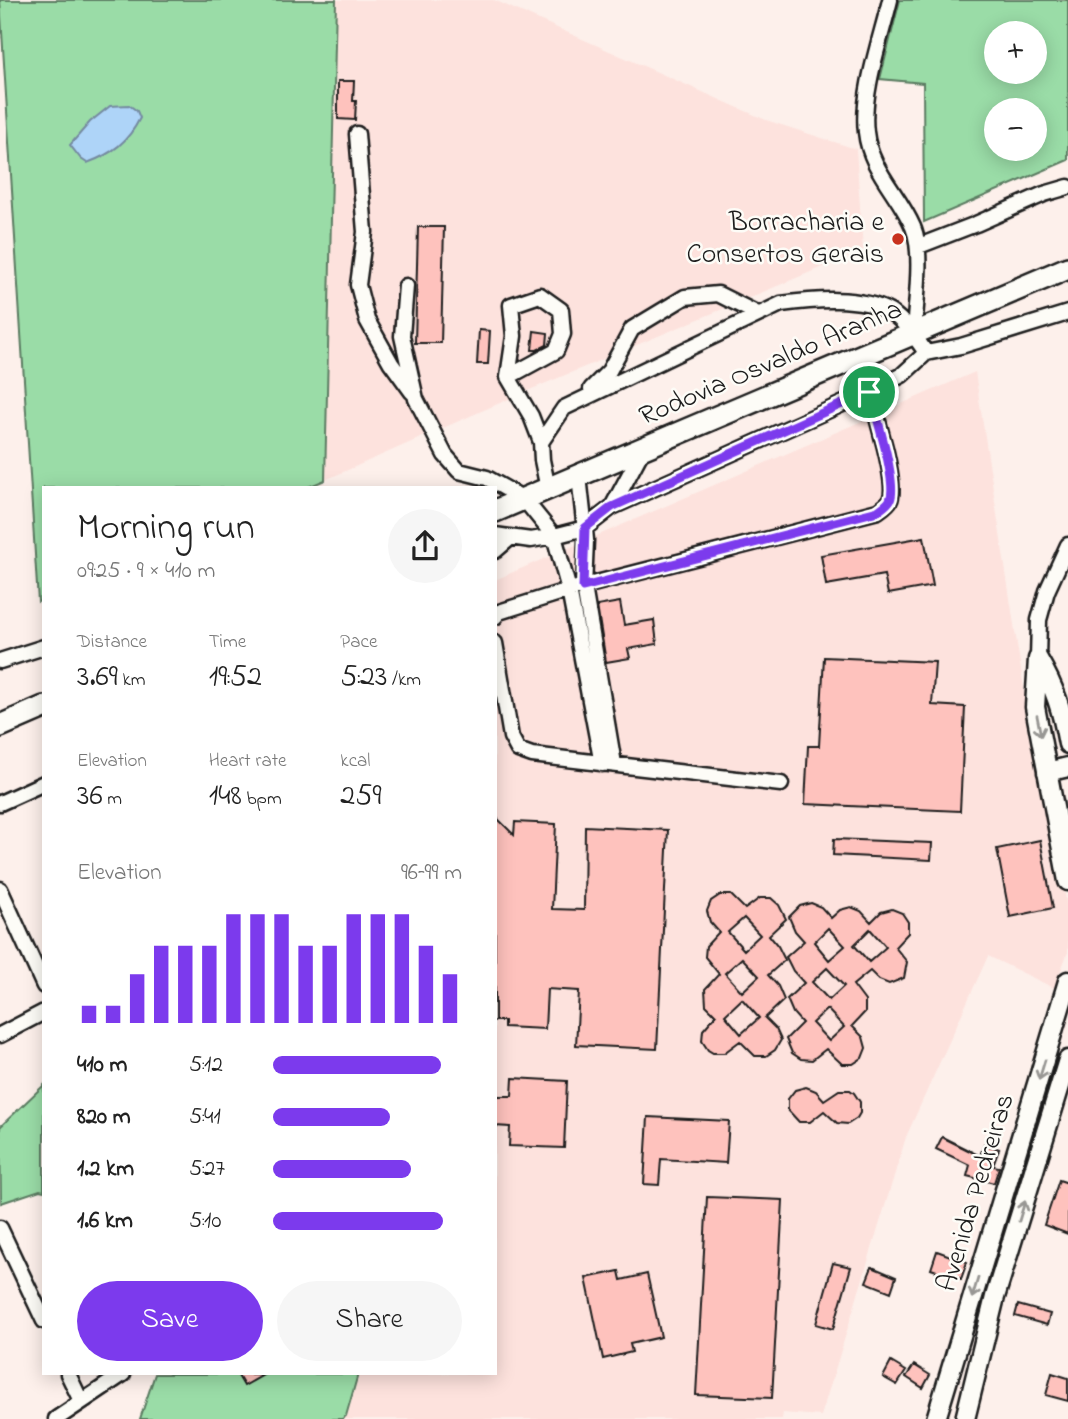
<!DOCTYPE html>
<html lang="en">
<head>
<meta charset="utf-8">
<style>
	body { margin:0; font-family:"Indie Flower",sans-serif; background:#f6f6f6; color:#222; height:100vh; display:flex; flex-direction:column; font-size:26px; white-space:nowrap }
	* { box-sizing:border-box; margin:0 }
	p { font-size:23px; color:#767676 }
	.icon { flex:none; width:38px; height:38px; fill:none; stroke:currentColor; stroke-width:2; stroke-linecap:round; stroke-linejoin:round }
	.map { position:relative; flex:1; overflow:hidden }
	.drawer { position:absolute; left:42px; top:486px; width:455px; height:889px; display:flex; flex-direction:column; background:#fff; border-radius:0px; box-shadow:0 4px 18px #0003 }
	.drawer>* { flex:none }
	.fabs { position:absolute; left:984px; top:21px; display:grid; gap:14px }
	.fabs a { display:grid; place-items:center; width:63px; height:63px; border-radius:50%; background:#fff; box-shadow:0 4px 18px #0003; font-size:35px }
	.pin { position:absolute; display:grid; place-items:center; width:60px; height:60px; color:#fff; margin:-30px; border:4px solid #fff; border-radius:50%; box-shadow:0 2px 7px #0007 }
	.round { display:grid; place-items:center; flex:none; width:74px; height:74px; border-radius:37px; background:#f6f6f6 }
	.overview { display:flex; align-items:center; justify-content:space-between; height:119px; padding:0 35px }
	h1 { font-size:38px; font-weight:600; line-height:52px }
	.stats { display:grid; grid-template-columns:repeat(3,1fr); gap:10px; height:119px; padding:7px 35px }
	.stats div { display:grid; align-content:center }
	.stats b { font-size:30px; font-weight:600 }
	.stats small { font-size:19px; font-weight:400 }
	.stats p { font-size:19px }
	.chart { height:196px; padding:14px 35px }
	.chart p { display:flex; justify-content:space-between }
	.chart svg { width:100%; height:126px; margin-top:7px; stroke:#7c3aed; stroke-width:6 }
	.cta { display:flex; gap:14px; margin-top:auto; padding:14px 35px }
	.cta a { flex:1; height:80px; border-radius:42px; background:#7c3aed; color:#fff; font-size:28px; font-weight:600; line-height:80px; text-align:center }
	.cta a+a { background:#f6f6f6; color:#222 }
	ul { padding:0 35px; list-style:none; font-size:23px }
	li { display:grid; grid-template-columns:112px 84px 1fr; align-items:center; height:52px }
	li i { height:18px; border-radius:9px; background:#7c3aed }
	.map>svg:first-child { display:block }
	.built { fill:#fde2dd }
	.green { fill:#9adca7; stroke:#5b7c62; stroke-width:2; fill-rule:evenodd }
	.water { fill:#aed4f8; stroke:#748aa0; stroke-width:2 }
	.building { fill:#fec2bd; stroke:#1c1c1c; stroke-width:2; fill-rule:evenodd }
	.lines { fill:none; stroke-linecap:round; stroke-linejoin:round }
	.minor-casing { stroke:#1c1c1c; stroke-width:19 }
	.major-casing { stroke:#1c1c1c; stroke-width:23 }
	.highway-casing { stroke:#1c1c1c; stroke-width:26 }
	.minor { stroke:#fdfcf7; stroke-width:14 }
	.major { stroke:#fdfcf7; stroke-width:18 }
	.highway { stroke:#fdfcf7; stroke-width:21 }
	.oneway { stroke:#989794 }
	.route-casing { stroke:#fff; stroke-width:14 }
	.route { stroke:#7c3aed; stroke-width:9 }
	.poi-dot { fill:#c8321e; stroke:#fdfcf7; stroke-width:2.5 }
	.labels { text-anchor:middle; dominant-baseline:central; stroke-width:5; stroke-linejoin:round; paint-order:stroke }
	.poi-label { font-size:28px; fill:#1c1c1c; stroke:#fdfcf7; text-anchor:end }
	.street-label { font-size:28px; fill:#1c1c1c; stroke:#fdfcf7 }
</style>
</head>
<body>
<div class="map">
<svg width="1068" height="1419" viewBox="0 0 1068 1419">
	<rect width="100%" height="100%" fill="#fdf0eb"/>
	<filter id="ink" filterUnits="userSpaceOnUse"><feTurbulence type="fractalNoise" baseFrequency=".0143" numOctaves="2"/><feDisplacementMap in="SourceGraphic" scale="14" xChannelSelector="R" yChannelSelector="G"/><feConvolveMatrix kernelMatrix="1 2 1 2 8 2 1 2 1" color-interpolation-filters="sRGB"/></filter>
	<g filter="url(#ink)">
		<!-- built -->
		<path class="built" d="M336,0H494L766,120L856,149L863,250L520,394L325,480Z
			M975,372L1030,728L1068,909V952L1054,988L988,956L906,1137L821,1416L783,1413L782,1419H342L346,1416L358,1374H495V580Z"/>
		<!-- green -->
		<path class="green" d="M0,0H336L325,480L306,488H44V600L38,602Z
			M900,0H1068V160L924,222L923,83L880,79ZM996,33H1034V72H996ZM996,110H1034V149H996Z
			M44,1085V1191L40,1190L1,1203L0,1127Z
			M155,1374H358L346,1416L342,1419H140Z"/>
		<!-- water -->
		<path class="water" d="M129,105L137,111L140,118C128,142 112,154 87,163L81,159L70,145L90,122L110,106Z"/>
		<!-- building -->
		<path class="building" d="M338,81H354L353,101H356L355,120L338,119Z
			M418,227H444L441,343H415Z
			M479,330L490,331L488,364H477Z
			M534,331L548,333L547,345L537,350H532Z
			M924,537L933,586L888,594L884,575L826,585L821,555Z
			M620,602L624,625L654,620L657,644L628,649L630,658L606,662L597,606Z
			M824,657L935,662L932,705L965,707L960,811L805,804L808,746H819Z
			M495,816L514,835L515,822L556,824L552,909L584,910L585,826L668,830L657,1049L576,1045L579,991L547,989L545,1029L504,1027V1021H495Z
			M834,839L932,843L931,860L833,855Z
			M1040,840L1053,908L1010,917L997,849Z
			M720,895H731L745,909L760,898H771L779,905L786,919L769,935L778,946L785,960L768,975L778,986L784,1000L765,1018L776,1029L781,1040L775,1050L766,1056H755L740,1041L724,1053H713L708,1050L702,1041L703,1030L716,1015L706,1005L705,989L719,974L705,957L706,946L719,932L710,922L707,911L711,901ZM744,918L760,935L744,950L728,932ZM742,958L759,976L742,992L725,973ZM742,999L759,1018L741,1034L725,1015Z
			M811,903L821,907L831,918L840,910L851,907L861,911L871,922L881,912L892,909L902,913L908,922V933L895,947L907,962L904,978L889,984L879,980L870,971L853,985L865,1001V1012L852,1026L863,1037L866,1048L862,1058L853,1064H842L826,1049L812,1060L801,1059L792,1053L786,1039L802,1023L793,1013L787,999L804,983L793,971L786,957L804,941L795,931L789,917L800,906ZM828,928L845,946L829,960L814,942ZM870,929L886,947L869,962L854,945ZM827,968L844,986L829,1000L812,982ZM827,1009L844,1027L829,1041L812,1023Z
			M513,1078L567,1081L564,1148L509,1146L510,1127L495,1126V1096H512Z
			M806,1087L816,1091L824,1100L839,1090H850L854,1093L860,1102V1113L857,1118L848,1124L837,1123L824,1111L810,1122H799L788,1110V1099L795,1090Z
			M648,1117L729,1121L726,1163L661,1159L659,1185L644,1184Z
			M942,1137L980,1156L984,1144L999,1149L993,1166L999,1167L994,1183L967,1176L970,1165L936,1149Z
			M1059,1180L1068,1183V1234L1044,1225Z
			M707,1197L783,1200L772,1398L696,1395Z
			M937,1251L967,1262L961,1279L931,1269Z
			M833,1263L851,1267L833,1329L816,1324Z
			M872,1267L896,1277L891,1292L866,1282Z
			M619,1271L621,1280L647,1274L661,1337L630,1344L632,1352L603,1359L586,1278Z
			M1018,1305L1050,1314L1047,1325L1015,1316Z
			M891,1362L906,1371L897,1385L883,1377Z
			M914,1365L930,1375L923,1388L906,1377Z
			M1052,1373L1068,1378V1401L1046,1395Z
			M237,1374H265L244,1386Z"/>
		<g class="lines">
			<defs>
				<path id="minor" d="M890,0C881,38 861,94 866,132C870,170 899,194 913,227C924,252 915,307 914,334
					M357,134L365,232L358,285L367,320L391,363L412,392
					M919,246L976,224L1044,194L1068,187
					M406,286L402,336L416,399L445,455L459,471L487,478L524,499L554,536L569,590L602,764
					M508,377L556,351L563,334L561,310L540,295L511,305L514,336L508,377L531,416L541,442L542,460L548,489
					M591,389L609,371L632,329L685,297L718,294L758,314
					M541,442L564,408L781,304C812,300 861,295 890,312C905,321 917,339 926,353
					M579,476L586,540L584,587L614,764
					M612,507L643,449
					M495,535L531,540L554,536L585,528L612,507L869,392L902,375L926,353L961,346L1068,313
					M495,551L510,538
					M495,617L499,612L569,590L878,511C882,508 888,504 890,500C898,484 875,410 869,392
					M495,643L511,737L518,750L532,755L781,784
					M1038,659L1039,620L1047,591L1068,545
					M0,661L44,647
					M0,803L44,783
					M0,889L44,986
					M0,1035L44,1012
					M0,1228L44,1321
					M68,1374L81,1401
					M56,1419L123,1374"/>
				<path id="major" d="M1038,659L1035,707L1068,881
					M1038,659C1055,688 1062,710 1068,744
					M1047,772L1068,767
					M936,1419L1068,981
					M965,1419L995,1297L1068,1060"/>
				<path id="highway" d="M495,511L1068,268
					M0,726L44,707"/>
			</defs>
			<!-- minor casing -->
			<use href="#minor" class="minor-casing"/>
			<!-- major casing -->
			<use href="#major" class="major-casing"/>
			<!-- highway casing -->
			<use href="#highway" class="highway-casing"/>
			<!-- minor -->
			<use href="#minor" class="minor"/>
			<!-- major -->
			<use href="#major" class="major"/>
			<!-- highway -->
			<use href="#highway" class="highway"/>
		</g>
		<!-- one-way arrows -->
		<defs><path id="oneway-shaft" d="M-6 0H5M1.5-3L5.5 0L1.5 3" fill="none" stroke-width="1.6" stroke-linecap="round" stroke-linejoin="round" transform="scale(1.75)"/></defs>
		<g class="oneway">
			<use href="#oneway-shaft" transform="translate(1039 726) rotate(79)"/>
			<use href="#oneway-shaft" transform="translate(1042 1070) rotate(107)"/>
			<use href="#oneway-shaft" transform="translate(1022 1211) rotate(-73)"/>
			<use href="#oneway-shaft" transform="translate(975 1288) rotate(107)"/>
		</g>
	</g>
	<g class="lines" filter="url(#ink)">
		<defs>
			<path id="route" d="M869,392C875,410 898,484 890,500C888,504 882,508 878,511L583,587L585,528L612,507Z"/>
		</defs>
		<!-- route casing -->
		<use href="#route" class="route-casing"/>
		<!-- route -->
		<use href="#route" class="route"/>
	</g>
	<!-- markers -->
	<circle class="poi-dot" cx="898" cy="239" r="7"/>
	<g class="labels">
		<!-- poi labels -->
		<g class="poi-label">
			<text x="884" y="223">Borracharia e<tspan x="884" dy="32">Consertos Gerais</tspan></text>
		</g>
		<!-- street labels -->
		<g class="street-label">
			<text transform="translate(771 364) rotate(-23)">Rodovia Osvaldo Aranha</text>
			<text transform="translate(977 1193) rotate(-73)">Avenida Pedreiras</text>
		</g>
	</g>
</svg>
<div class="fabs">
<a>+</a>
<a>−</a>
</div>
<div class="pin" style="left:869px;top:392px;background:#1e9e55"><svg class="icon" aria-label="arrive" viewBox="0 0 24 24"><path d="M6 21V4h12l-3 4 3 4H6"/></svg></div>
<section class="drawer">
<div class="overview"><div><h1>Morning run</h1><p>09:25 · 9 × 410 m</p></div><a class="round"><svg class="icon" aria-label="share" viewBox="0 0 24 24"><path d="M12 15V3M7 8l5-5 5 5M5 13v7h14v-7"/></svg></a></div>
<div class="stats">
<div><p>Distance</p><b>3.69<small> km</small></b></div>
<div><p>Time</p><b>19:52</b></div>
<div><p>Pace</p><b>5:23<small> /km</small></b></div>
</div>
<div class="stats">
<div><p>Elevation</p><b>36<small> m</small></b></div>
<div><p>Heart rate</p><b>148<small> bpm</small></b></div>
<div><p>kcal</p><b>259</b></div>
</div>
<div class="chart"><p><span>Elevation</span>96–99 m</p>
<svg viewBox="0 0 160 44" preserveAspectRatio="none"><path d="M5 44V38M15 44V38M25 44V27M35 44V17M45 44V17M55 44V17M65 44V6M75 44V6M85 44V6M95 44V17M105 44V17M115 44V6M125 44V6M135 44V6M145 44V17M155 44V27"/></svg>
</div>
<ul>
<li><b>410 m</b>5:12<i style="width:89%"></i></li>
<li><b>820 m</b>5:41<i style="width:62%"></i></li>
<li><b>1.2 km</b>5:27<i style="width:73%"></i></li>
<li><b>1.6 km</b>5:10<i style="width:90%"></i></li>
</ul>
<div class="cta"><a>Save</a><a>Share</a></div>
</section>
</div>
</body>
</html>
